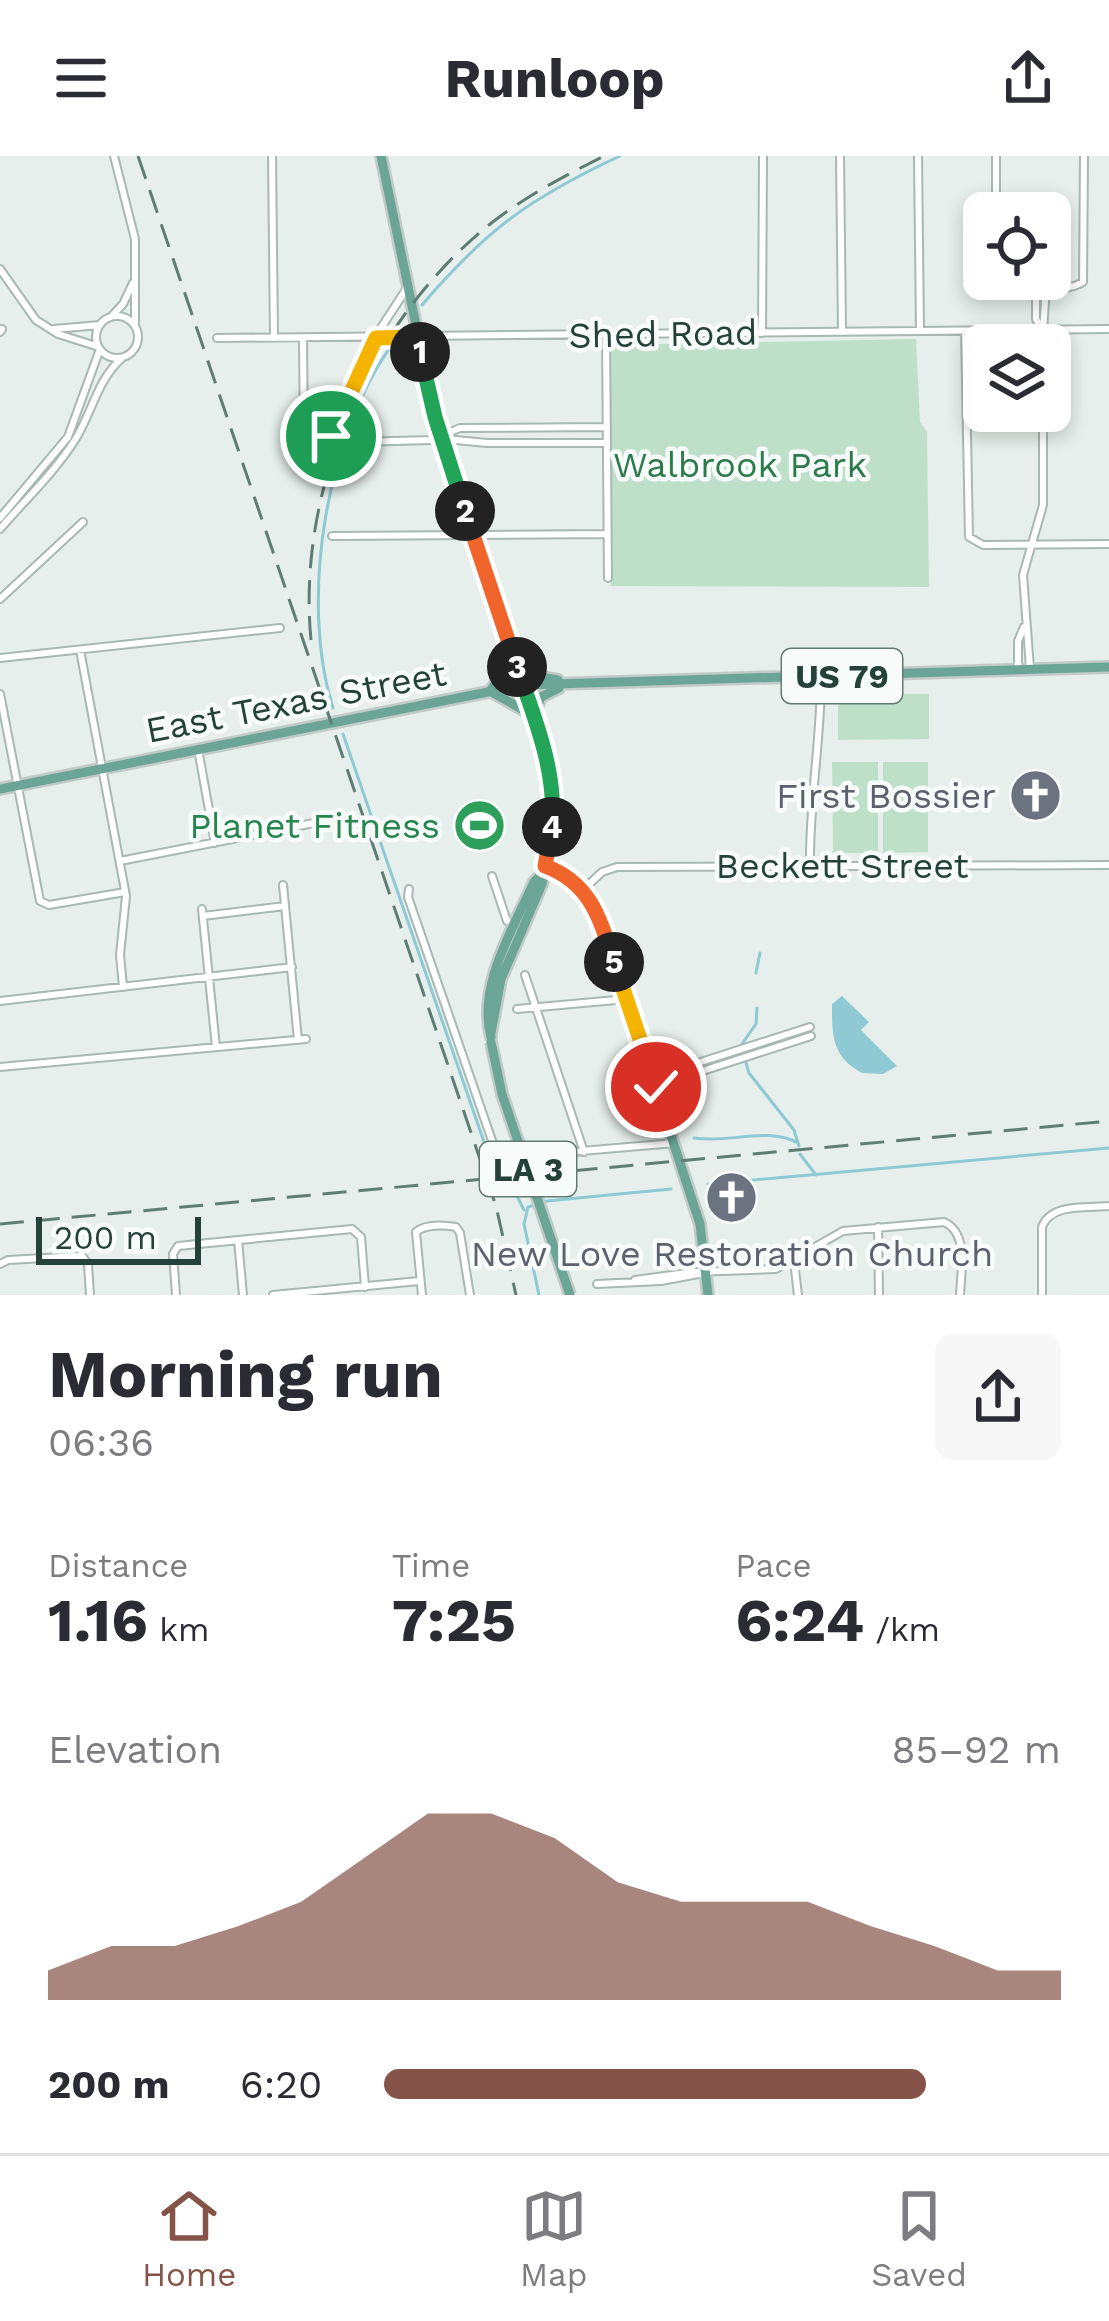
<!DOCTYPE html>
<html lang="en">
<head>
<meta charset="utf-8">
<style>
	body { margin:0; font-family:"Work Sans",sans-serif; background:#f7f7f7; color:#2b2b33; height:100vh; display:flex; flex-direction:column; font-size:45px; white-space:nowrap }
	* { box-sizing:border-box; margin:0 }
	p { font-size:39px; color:#7c7c81 }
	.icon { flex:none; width:66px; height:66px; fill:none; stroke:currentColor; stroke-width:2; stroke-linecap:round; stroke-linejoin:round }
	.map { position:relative; height:1139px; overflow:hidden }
	.side { display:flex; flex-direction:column; background:#fff; flex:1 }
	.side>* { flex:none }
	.buttons { position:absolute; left:963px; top:36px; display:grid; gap:24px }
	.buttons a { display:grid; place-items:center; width:108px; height:108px; border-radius:18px; background:#fff; box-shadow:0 6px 18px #0003; font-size:60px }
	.scale { position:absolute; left:36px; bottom:30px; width:165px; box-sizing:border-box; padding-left:12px; border:6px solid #24423a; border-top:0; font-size:33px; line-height:42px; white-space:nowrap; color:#24423a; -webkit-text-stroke:9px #f7fbf9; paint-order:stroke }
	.pin { position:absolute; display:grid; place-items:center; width:102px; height:102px; color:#fff; margin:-51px; border:6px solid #fff; border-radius:50%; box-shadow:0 3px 12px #0007 }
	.km { position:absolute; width:60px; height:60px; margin:-30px; border-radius:50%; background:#222; color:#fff; font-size:33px; line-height:60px; text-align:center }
	.round { display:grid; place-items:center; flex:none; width:126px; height:126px; border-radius:18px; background:#f7f7f7 }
	.head { display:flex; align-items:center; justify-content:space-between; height:204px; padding:0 48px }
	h1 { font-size:66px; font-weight:700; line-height:90px }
	.stats { display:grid; grid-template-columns:repeat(3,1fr); gap:18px; height:204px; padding:12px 48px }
	.stats div { display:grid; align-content:center }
	.stats b { font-size:60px; font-weight:700 }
	.stats small { font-size:33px; font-weight:400 }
	.stats p { font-size:33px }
	.chart { height:336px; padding:24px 48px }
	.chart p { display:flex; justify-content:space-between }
	.chart svg { width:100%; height:216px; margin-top:12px; fill:#855347; opacity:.7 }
	ul { padding:0 48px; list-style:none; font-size:39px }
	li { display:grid; grid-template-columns:192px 144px 1fr; align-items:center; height:90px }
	li i { height:30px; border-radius:15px; background:#855347 }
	header { display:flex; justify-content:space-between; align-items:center; height:156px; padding:0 48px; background:#fff; font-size:54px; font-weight:700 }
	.tabs { display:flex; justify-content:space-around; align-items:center; height:168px; border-top:3px solid #e1e1e2; background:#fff; font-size:33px; color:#7c7c81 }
	.tabs a { display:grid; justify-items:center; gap:6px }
	.tabs .selected { color:#855347 }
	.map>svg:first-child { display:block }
	.green { fill:#bfe0c8 }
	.water { fill:#8ec9d4 }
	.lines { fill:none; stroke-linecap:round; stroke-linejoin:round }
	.stream { stroke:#8ec9d4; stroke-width:3 }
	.minor-casing { stroke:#a8b8b2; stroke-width:10 }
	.major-casing { stroke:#c2cac8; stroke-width:14 }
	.minor { stroke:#fff; stroke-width:6 }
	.major { stroke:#6aa596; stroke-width:9 }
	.rail { stroke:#5f7d75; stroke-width:3; stroke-dasharray:24 12; stroke-linecap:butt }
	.major-bridge-casing { stroke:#c2cac8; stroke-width:14; stroke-linecap:butt }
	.major-bridge { stroke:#6aa596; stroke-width:9 }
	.split-1-casing { stroke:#fff; stroke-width:24 }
	.split-2-casing { stroke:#fff; stroke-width:24 }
	.split-3-casing { stroke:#fff; stroke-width:24 }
	.split-4-casing { stroke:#fff; stroke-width:24 }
	.split-5-casing { stroke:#fff; stroke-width:24 }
	.split-6-casing { stroke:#fff; stroke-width:24 }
	.split-1 { stroke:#f5b400; stroke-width:15 }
	.split-2 { stroke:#22a559; stroke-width:15 }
	.split-3 { stroke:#f0652b; stroke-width:15 }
	.split-4 { stroke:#22a559; stroke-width:15 }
	.split-5 { stroke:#f0652b; stroke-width:15 }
	.split-6 { stroke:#f5b400; stroke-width:15 }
	.labels { text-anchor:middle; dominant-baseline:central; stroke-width:9; stroke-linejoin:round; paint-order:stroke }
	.shield { fill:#f7fbf9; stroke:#637a73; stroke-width:3 }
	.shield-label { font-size:33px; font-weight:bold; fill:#24423a }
	.street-label { font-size:36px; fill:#24423a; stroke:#f7fbf9 }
	.park-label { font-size:36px; fill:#2d7a4b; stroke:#f7fbf9 }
	.worship-label { font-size:36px; fill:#5b616d; stroke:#f7fbf9; text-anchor:end }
	.leisure-label { font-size:36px; fill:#27864d; stroke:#f7fbf9; text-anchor:end }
</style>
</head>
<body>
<header><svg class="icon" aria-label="menu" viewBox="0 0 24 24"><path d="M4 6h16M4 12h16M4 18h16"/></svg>Runloop<svg class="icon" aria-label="share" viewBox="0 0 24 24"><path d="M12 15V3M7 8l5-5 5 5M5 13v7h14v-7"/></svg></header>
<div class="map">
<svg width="1109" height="1139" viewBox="0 0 1109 1139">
	<rect width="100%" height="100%" fill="#e6efeb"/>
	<!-- green -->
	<path class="green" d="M916,183L920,266L927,276L929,431L611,430V189Z
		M838,538H929V583L838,584Z
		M832,606H878V697H833Z
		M883,606H928V696L883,697Z"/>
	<!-- water -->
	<path class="water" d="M842,840L869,866L861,874L897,910L883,918L862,917C832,901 832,880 832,848Z"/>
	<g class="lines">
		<!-- stream -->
		<path class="stream" d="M422,149C487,73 530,42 620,0
			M333,552C299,444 326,278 394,186
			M343,578L492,1009
			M756,817L760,797
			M742,888L756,868L757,852
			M746,907L749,917L794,974L799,990
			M694,982C728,988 767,970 798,987
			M800,998L816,1019
			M511,1028L524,1054
			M708,1028L1109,992
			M539,1139L524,1068L528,1051L547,1045L671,1033"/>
		<defs>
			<path id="minor" d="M114,0L135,83V170
				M272,0L274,182
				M840,0L842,176
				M918,0L920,175
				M996,0V57
				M0,113L36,164L58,178L96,190
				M998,123C1012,139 1065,137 1083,126L1084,0
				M1036,132V163L1042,174
				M96 181a21 21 0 1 1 42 0a21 21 0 1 1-42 0Z
				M111,161L123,148L133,127
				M54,173L100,169
				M965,175L969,381L983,389L1109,388
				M0,176L2,173
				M762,177L763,0
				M606,179L608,422
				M217,182L1109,173
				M303,182L304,291
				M1042,189L1046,132
				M445,283L487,287H607
				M327,286L379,175L407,132
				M356,286L431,284L460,272L607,271
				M0,362L68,281L100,193
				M0,373C25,344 54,317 75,284C92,257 97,224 122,202
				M332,380L607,378
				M0,443L83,366
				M80,494L126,740L120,799L123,831
				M0,502L280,472
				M1018,513V485L1024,471
				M1030,513L1023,419L1043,349V255
				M0,538L40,745L49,749L125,736
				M198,593L215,687
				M120,705L324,665
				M810,710C809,647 821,585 821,521
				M492,720L507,765
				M283,729L298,884
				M409,733L408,741L498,1002L675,987
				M583,734L602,716L617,711L1109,709
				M202,753L216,891
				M203,760L285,750
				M525,819L584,996
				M0,845L292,811
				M517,853L627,843
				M0,911L306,883
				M654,921L810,871
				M656,930L811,880
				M878,1071L879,1139
				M238,1084L243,1139
				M794,1105L798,1139
				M0,1108L8,1104L82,1100L88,1108L90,1139
				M635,1124L694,1116L776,1113L843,1075L944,1066C969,1077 961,1115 960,1139
				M597,1128L661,1125L704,1117
				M176,1139L173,1098L178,1090L352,1073L361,1081L365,1131
				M273,1139L419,1125
				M422,1139L416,1076C425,1068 444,1069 456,1071L460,1077L470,1139
				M1042,1139V1071C1051,1047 1086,1052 1109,1050"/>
			<path id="major" d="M381,0L435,261L528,540L552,629V681L542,728L501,823L491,877
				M515,503L541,521L558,524
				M490,535L532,559
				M490,535L513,502
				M535,557L541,541L559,532
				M0,633L523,529L1109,511
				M545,710L571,723L598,757L700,1068L708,1139
				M491,881C477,830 514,771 534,726L541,719"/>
		</defs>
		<!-- minor casing -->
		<use href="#minor" class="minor-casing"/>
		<!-- major casing -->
		<use href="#major" class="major-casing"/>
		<!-- minor -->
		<use href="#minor" class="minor"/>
		<!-- major -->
		<use href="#major" class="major"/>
		<!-- rail -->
		<path class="rail" d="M138,0L496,1050L516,1139
			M311,484C296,330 372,160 494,65C528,39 566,19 604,0
			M0,1068L1109,965"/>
		<defs>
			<path id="major-bridge" d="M491,886L502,938L570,1139"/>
		</defs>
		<!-- major-bridge casing -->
		<use href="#major-bridge" class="major-bridge-casing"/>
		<!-- major-bridge -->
		<use href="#major-bridge" class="major-bridge"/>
	</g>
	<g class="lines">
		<defs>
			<path id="split-1" d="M331,280L376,182L417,181L420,196"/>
			<path id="split-2" d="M420,196L435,261L465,355"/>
			<path id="split-3" d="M465,355L517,511"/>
			<path id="split-4" d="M517,511C535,563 557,616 552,671"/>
			<path id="split-5" d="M552,671L545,710C591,727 600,763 614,806"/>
			<path id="split-6" d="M614,806L656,931"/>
		</defs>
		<!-- split-1 casing -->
		<use href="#split-1" class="split-1-casing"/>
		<!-- split-2 casing -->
		<use href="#split-2" class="split-2-casing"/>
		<!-- split-3 casing -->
		<use href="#split-3" class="split-3-casing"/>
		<!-- split-4 casing -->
		<use href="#split-4" class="split-4-casing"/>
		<!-- split-5 casing -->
		<use href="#split-5" class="split-5-casing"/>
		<!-- split-6 casing -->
		<use href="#split-6" class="split-6-casing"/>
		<!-- split-1 -->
		<use href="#split-1" class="split-1"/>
		<!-- split-2 -->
		<use href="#split-2" class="split-2"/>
		<!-- split-3 -->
		<use href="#split-3" class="split-3"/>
		<!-- split-4 -->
		<use href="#split-4" class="split-4"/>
		<!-- split-5 -->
		<use href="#split-5" class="split-5"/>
		<!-- split-6 -->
		<use href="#split-6" class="split-6"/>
	</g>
	<!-- icons -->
	<defs>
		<symbol id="church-disc" viewBox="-11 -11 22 22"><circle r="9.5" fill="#6b7280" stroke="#f7fbf9"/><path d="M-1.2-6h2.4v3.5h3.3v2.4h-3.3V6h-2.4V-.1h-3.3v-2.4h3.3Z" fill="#fff"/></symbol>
		<symbol id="stadium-disc" viewBox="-11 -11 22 22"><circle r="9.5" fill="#2e9e5b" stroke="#f7fbf9"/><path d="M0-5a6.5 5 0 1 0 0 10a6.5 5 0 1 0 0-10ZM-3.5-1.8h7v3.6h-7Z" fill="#fff"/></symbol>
	</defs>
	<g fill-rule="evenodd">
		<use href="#church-disc" x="1006" y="610" width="59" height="59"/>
		<use href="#stadium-disc" x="450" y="640" width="59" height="59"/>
		<use href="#church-disc" x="702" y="1012" width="59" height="59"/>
	</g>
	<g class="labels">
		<!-- shield labels -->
		<g class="shield">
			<rect x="782" y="493" width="120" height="54" rx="9"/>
			<rect x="480" y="986" width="96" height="54" rx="9"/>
		</g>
		<g class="shield-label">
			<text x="842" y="520">US 79</text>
			<text x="528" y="1013">LA 3</text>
		</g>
		<!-- street labels -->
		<g class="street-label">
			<text transform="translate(663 178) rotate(-1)">Shed Road</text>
			<text transform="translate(296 546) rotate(-11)">East Texas Street</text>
			<text x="842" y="710">Beckett Street</text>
		</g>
		<!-- park labels -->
		<g class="park-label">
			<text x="740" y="309">Walbrook Park</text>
		</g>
		<!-- worship labels -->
		<g class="worship-label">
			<text x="996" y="640">First Bossier</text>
			<text x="732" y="1098" text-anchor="middle">New Love Restoration Church</text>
		</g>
		<!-- leisure labels -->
		<g class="leisure-label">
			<text x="440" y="670">Planet Fitness</text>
		</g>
	</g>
</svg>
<div class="buttons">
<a><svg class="icon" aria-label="locate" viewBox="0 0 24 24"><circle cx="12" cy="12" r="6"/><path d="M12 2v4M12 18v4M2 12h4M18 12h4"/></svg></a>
<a><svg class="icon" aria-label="layers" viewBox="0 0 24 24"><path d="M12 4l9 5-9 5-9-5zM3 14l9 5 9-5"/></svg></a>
</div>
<div class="scale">200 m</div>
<div class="pin" style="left:331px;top:280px;background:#1e9e55"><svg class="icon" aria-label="arrive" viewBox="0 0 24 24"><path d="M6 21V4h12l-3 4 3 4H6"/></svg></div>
<div class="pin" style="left:656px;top:931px;background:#d93025"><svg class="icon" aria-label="check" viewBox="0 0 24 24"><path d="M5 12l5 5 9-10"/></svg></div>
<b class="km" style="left:420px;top:196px">1</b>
<b class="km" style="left:465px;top:355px">2</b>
<b class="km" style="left:517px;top:511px">3</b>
<b class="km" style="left:552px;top:671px">4</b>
<b class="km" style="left:614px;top:806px">5</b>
</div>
<section class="side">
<div class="head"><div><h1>Morning run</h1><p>06:36</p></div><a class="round"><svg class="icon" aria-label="share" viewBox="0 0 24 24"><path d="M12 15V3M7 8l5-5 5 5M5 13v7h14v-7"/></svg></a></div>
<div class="stats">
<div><p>Distance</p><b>1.16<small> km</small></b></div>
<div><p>Time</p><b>7:25</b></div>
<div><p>Pace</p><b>6:24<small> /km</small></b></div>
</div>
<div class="chart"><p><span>Elevation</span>85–92 m</p>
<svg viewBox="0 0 160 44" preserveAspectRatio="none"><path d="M0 44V38L10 33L20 33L30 29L40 24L50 15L60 6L70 6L80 11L90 20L100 24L110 24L120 24L130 29L140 33L150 38L160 38V44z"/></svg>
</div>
<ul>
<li><b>200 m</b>6:20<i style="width:80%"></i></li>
</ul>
</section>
<nav class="tabs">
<a class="selected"><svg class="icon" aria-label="home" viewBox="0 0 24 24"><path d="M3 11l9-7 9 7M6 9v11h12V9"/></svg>Home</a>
<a><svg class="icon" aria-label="map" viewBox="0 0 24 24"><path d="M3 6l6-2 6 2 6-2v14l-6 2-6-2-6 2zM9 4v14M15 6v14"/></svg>Map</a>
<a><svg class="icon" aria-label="saved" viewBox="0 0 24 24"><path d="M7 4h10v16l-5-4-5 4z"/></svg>Saved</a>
</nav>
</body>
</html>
